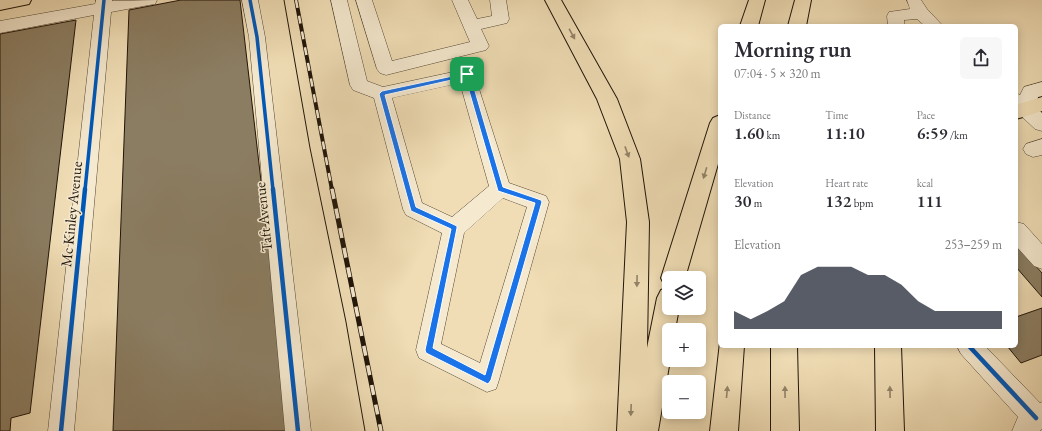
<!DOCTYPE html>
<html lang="en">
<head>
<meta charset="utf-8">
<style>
	body { margin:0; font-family:"EB Garamond",serif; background:#f7f7f7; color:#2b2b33; height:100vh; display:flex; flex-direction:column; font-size:15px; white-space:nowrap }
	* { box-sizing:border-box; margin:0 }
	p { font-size:13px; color:#7c7c81 }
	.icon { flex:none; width:22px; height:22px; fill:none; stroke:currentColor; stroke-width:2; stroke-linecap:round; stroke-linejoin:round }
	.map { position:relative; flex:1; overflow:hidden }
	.panel { position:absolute; left:718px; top:24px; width:300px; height:324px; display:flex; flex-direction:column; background:#fff; border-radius:6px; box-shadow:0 2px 10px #0003 }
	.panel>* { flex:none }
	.tools { position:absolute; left:662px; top:271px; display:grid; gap:8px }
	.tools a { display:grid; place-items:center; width:44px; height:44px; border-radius:6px; background:#fff; box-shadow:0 2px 10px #0003; font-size:20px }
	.pin { position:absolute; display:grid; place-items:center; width:34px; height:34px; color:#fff; margin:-17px; border-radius:8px; box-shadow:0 2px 6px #0006 }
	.round { display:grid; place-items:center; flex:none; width:42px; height:42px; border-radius:6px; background:#f7f7f7 }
	.head { display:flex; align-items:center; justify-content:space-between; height:68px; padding:0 16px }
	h1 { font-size:22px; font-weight:600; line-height:30px }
	.stats { display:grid; grid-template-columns:repeat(3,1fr); gap:6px; height:68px; padding:4px 16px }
	.stats div { display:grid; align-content:center }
	.stats b { font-size:17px; font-weight:600 }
	.stats small { font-size:11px; font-weight:400 }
	.stats p { font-size:11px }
	.chart { height:112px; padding:8px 16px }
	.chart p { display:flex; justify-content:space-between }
	.chart svg { width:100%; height:72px; margin-top:4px; fill:#111827; opacity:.7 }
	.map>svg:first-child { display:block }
	.building { fill:#8b7d62; stroke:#1e1409 }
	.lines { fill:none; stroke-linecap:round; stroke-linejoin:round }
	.minor-casing { stroke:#524634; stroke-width:1 }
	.major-casing { stroke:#1e1409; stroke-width:2 }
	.highway-casing { stroke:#1e1409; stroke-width:2 }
	.minor { fill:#f5e9cf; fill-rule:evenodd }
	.major { fill:#f0ddb5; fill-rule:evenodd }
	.highway { fill:#f0ddb5; fill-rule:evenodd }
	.tram { stroke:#1e1409; stroke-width:1 }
	.rail-far1-casing { stroke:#1e1409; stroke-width:4 }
	.rail-casing { stroke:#1e1409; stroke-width:5 }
	.rail-far1 { stroke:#f5e9cf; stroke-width:2.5; stroke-dasharray:8; stroke-linecap:butt }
	.rail { stroke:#f5e9cf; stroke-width:3.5; stroke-dasharray:10; stroke-linecap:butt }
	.cycleway-far1-casing { stroke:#f5e9cf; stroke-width:5.5 }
	.cycleway-casing { stroke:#f5e9cf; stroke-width:7 }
	.cycleway-far1 { stroke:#0057b8; stroke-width:3.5 }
	.cycleway { stroke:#0057b8; stroke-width:4.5 }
	.oneway { fill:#928368 }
	.route { fill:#1a73e8; stroke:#fff; fill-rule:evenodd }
	.labels { text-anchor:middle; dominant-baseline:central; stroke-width:3; stroke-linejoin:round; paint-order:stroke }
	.street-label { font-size:15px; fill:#1e1409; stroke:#f5e9cf }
</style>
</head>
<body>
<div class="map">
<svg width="1042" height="431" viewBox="0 0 1042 431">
	<rect width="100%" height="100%" fill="#f0ddb5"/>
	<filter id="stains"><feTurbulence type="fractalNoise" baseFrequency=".005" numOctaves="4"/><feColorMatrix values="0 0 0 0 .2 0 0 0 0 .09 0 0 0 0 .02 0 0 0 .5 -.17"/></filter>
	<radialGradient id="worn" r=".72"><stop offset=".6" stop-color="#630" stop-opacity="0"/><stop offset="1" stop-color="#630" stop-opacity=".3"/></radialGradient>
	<!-- building -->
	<path class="building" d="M181,0H240L290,431H113L129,10Z
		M76,20L30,413L11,418L10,431H0V34Z
		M1016,244L1042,273V297L1016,267Z
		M1042,308V355L1021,363L1007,346H1016V317Z"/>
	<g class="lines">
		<defs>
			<path id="minor" d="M96,0H112V1L157,0L155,4L149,5L111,12L74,431H48L94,15L0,33V21L95,4Z
				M242,0H258L265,37L311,431H285L249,37Z
				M331,0H347L367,81L383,87L467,69L473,70L509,183L546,196L549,202L499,380L496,389L487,392L419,358L416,350L442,233L406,215L403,209L374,98L353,90L350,85ZM460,83L489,186L452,217L422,203L392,98ZM503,198L527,207L480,363L441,344L464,233Z
				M356,0H372L392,61L470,42L452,0H468L477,19L492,16L490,0H506L509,19L507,23L481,29L489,46L486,50L386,75L380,73L377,69Z
				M907,0H921L927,9L943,26H925L917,19L904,20V26H888L887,16L889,12L910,9Z
				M1042,82V96L1038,97L1036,107L1042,113V131L1035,129L1016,111V93L1020,95L1024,87Z
				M1042,139V155L1033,157L1026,154L1023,149L1026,144Z
				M1016,222L1024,224L1042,244V269L1034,266L1016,246Z
				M957,346H985L1040,403L1042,402V429L1040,431H1012L1018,417L961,354Z"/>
			<path id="major" d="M0,0H31L29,4L0,10Z
				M1042,97V111L1026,116L1019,114L1016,109L1019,104Z"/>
			<path id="highway" d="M7,0H29L27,4L15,5L9,4Z
				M545,0H561L617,99L640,159L649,222L647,348L657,298L661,290L669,287L665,286L661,278L710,123L713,118L720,115V157L685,278H669V308H679L675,330H669L670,360L658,431H617L627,222L620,159L597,99Z
				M749,0H765L758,26H740Z
				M795,0H811L806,26H788Z
				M1026,102L1033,104L1036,109L1033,114L1016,119V105Z
				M720,342V346H744L738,431H710Z
				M771,346H797L799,431H771Z
				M875,346H901L904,431H876Z"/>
		</defs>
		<!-- minor casing -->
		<use href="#minor" class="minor-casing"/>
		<!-- major casing -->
		<use href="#major" class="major-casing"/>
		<!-- highway casing -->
		<use href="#highway" class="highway-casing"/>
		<!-- minor -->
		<use href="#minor" class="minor"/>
		<!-- major -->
		<use href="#major" class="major"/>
		<!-- highway -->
		<use href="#highway" class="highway"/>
		<!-- tram -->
		<path class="tram" d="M284,0L310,148L346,322L365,431"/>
		<defs>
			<path id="rail-far1" d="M296,0L332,190"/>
			<path id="rail" d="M332,189L381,431"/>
		</defs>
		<!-- rail-far1 casing -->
		<use href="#rail-far1" class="rail-far1-casing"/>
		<!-- rail casing -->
		<use href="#rail" class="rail-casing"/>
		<!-- rail-far1 -->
		<use href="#rail-far1" class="rail-far1"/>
		<!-- rail -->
		<use href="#rail" class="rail"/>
		<defs>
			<path id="cycleway-far1" d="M250,0L257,37L273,190
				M85,190L104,0"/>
			<path id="cycleway" d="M273,189L298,431
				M969,346L1036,418
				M61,431L85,189"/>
		</defs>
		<!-- cycleway-far1 casing -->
		<use href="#cycleway-far1" class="cycleway-far1-casing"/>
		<!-- cycleway casing -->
		<use href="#cycleway" class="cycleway-casing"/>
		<!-- cycleway-far1 -->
		<use href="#cycleway-far1" class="cycleway-far1"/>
		<!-- cycleway -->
		<use href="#cycleway" class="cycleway"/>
	</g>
	<!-- one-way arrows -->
	<defs><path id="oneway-solid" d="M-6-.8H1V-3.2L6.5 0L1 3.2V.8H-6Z"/></defs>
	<g class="oneway">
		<use href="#oneway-solid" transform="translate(572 34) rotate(61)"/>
		<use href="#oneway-solid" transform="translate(627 152) rotate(70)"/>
		<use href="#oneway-solid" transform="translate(705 173) rotate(107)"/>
		<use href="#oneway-solid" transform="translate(637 281) rotate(91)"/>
		<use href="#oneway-solid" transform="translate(727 392) rotate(-85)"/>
		<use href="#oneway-solid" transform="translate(785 392) rotate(-91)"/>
		<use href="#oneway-solid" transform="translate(890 392) rotate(-91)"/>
		<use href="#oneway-solid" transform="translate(631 410) rotate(92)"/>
	</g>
	<!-- route -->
	<path class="route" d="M467,73L470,74L503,187L541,200L542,202L491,380L488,384L426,353L425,350L451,229L411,211L379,94L382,91ZM465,77L498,191L535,203L485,375L433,348L457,228V226L416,207L385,95Z"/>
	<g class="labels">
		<!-- street labels -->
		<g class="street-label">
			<text transform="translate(71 214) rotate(-84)">Mc Kinley Avenue</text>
			<text transform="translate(263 217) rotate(-96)">Taft Avenue</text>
		</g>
	</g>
	<rect width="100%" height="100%" filter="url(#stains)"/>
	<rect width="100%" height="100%" fill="url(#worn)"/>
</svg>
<div class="tools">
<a><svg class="icon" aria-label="layers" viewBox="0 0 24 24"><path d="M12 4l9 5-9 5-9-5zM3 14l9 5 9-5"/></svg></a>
<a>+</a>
<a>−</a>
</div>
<div class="pin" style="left:467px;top:74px;background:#1e9e55"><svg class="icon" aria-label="arrive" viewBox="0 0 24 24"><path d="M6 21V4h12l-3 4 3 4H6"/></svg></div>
<section class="panel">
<div class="head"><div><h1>Morning run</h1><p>07:04 · 5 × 320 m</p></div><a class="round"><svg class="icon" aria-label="share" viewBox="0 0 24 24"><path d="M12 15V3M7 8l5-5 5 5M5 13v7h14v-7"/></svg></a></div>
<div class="stats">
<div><p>Distance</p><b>1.60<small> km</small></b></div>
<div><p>Time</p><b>11:10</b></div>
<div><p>Pace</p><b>6:59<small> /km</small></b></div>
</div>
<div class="stats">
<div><p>Elevation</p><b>30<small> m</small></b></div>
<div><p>Heart rate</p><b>132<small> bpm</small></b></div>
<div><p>kcal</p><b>111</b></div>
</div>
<div class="chart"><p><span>Elevation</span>253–259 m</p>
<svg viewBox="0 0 160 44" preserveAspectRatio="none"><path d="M0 44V33L10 38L20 33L30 27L40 11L50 6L60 6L70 6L80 11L90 11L100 17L110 27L120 33L130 33L140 33L150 33L160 33V44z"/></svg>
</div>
</section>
</div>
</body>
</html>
